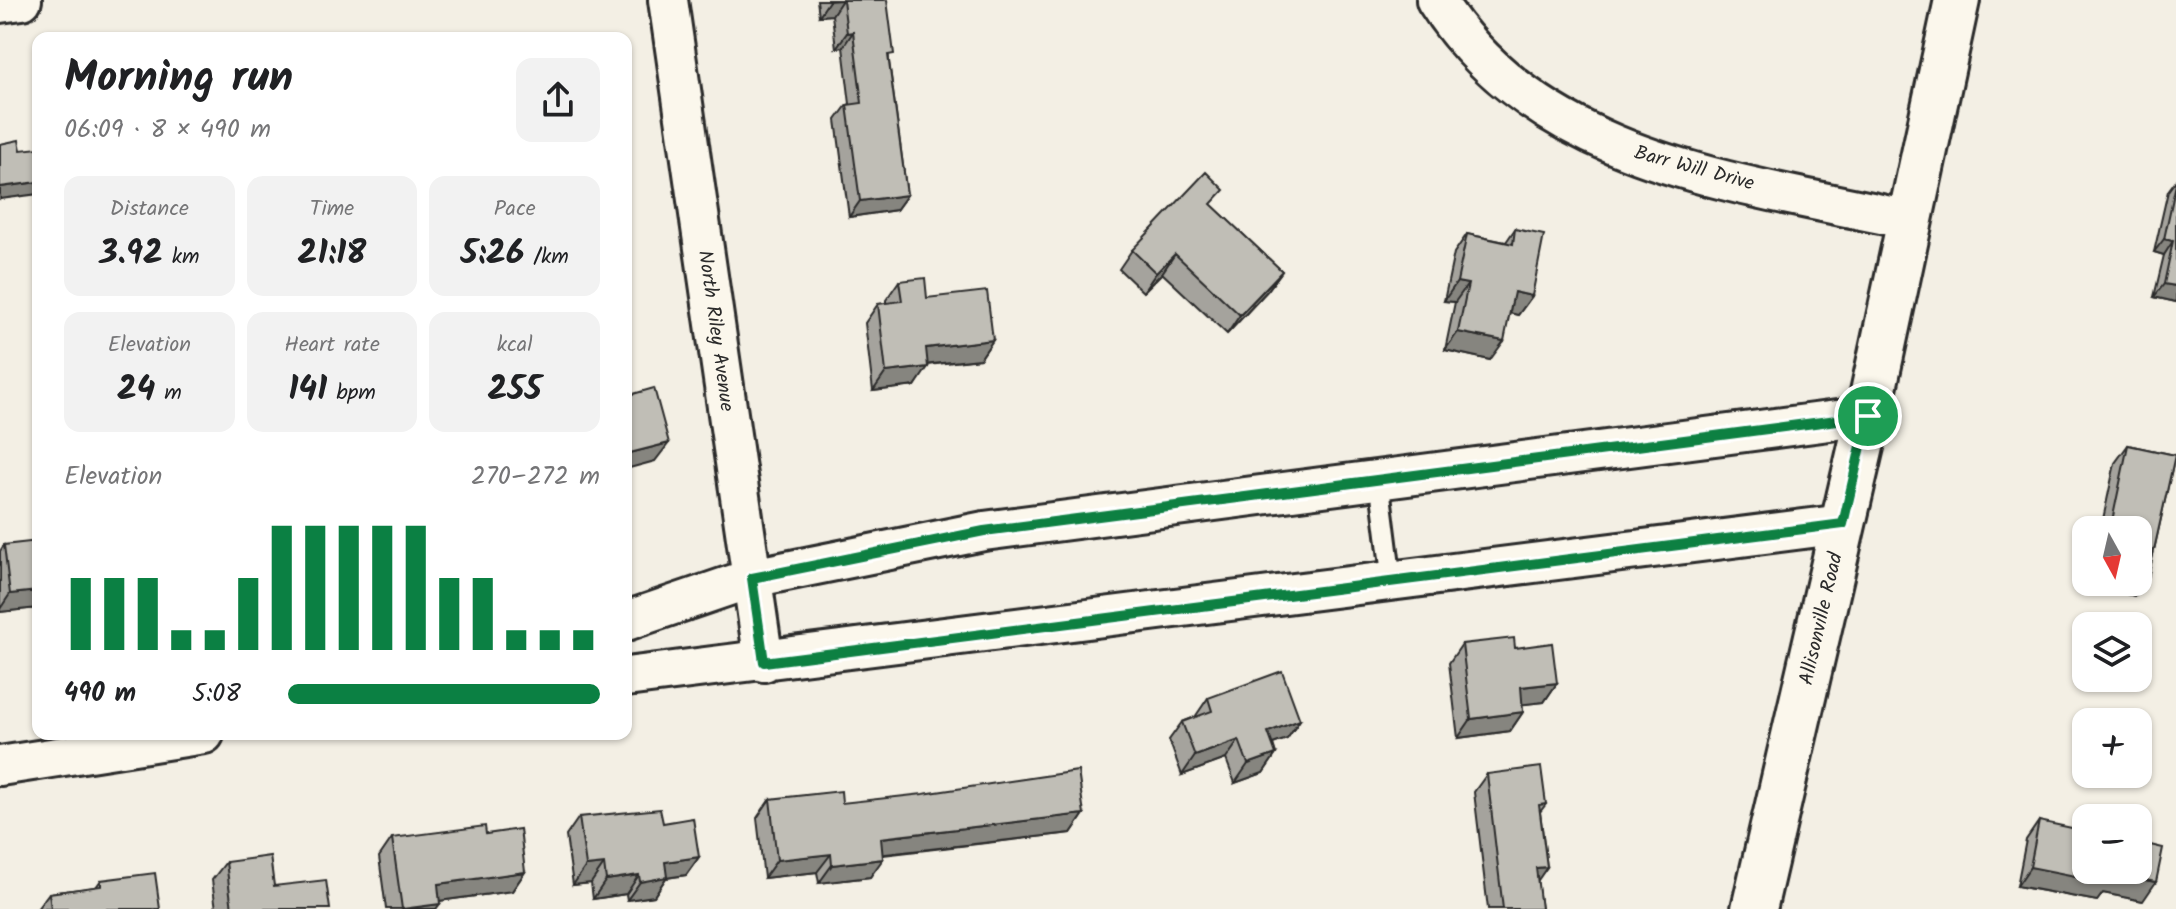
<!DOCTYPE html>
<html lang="en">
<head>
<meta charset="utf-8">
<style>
	body { margin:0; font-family:Kalam,sans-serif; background:#f2f2f2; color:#202124; height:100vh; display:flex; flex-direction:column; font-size:30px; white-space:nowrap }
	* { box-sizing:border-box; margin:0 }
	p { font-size:26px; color:#757577 }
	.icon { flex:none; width:44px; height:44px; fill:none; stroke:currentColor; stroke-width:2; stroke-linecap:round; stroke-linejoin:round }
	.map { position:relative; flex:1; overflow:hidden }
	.side { position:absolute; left:32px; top:32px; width:600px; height:708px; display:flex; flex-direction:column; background:#fff; border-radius:16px; box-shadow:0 2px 6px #0004 }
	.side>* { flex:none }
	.needle { width:52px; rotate:172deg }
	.fabs { position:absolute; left:2072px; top:516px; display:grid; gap:16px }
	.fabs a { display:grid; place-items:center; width:80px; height:80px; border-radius:16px; background:#fff; box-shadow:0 2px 6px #0004; font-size:40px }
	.pin { position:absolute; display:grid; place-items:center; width:68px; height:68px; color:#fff; margin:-34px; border:4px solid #fff; border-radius:50%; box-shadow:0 2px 8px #0007 }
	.round { display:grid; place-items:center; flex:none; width:84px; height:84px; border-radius:16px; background:#f2f2f2 }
	.headline { display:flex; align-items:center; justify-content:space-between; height:136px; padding:0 32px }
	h1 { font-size:44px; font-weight:600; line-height:60px }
	.figures { display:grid; grid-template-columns:repeat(3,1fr); gap:12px; height:136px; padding:8px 32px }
	.figures div { display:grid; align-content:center; border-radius:16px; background:#f2f2f2; text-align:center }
	.figures b { font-size:34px; font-weight:600 }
	.figures small { font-size:22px; font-weight:400 }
	.figures p { font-size:22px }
	.chart { height:224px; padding:16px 32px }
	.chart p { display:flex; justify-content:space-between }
	.chart svg { width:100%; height:144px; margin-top:8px; stroke:#0b8043; stroke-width:6 }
	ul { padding:0 32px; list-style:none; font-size:26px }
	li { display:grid; grid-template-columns:128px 96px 1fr; align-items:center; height:60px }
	li i { height:20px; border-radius:10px; background:#0b8043 }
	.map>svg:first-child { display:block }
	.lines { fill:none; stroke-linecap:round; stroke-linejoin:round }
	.lane-casing { stroke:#2b2b2b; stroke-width:24 }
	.street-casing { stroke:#2b2b2b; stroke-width:44 }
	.secondary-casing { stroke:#2b2b2b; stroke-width:50 }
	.lane { stroke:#fbf7ec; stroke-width:18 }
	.street { stroke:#fbf7ec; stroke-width:38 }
	.secondary { stroke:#fbf7ec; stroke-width:44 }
	.wall { fill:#a5a39d; stroke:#2b2b2b; stroke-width:2 }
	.shaded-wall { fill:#86857f; stroke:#2b2b2b; stroke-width:2 }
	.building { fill:#c0beb6; stroke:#2b2b2b; stroke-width:2 }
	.route-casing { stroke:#fff; stroke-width:16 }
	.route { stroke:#0b8043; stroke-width:10 }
	.labels { text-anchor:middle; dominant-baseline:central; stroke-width:6; stroke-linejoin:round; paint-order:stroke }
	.street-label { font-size:20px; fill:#2b2b2b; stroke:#fbf7ec }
</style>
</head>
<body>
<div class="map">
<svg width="2176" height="909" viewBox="0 0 2176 909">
	<rect width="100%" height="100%" fill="#f3efe4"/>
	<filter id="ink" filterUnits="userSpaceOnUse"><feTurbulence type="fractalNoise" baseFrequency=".0125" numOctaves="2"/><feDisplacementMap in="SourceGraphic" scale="16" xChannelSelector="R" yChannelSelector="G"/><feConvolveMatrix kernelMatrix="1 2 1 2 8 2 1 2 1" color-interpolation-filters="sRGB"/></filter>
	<g filter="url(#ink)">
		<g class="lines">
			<defs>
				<path id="lane" d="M1379,479L1392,582"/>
				<path id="street" d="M668,0L764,662
					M1436,0C1539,163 1737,182 1909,220
					M0,3L22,0
					M626,621L752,578L984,531L1868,416
					M626,677L1843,524
					M0,766L204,734"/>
				<path id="secondary" d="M1754,909L1868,416L1957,0"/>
			</defs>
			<!-- lane casing -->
			<use href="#lane" class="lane-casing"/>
			<!-- street casing -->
			<use href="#street" class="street-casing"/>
			<!-- secondary casing -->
			<use href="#secondary" class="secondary-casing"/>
			<!-- lane -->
			<use href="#lane" class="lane"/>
			<!-- street -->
			<use href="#street" class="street"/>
			<!-- secondary -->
			<use href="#secondary" class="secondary"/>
		</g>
		<!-- wall -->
		<path class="wall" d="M817,0H887L889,61L907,195L896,210L849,217L836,120L847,105L850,104L843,47L836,48L832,15L819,16Z
			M2176,180V302L2154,297L2164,255L2154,252L2168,191Z
			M1213,206L1282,271L1268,290L1227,334L1162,273L1143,292L1119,269L1132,250Z
			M1515,229L1532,296L1518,315L1510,313L1490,360L1445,350L1455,302L1444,301L1454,253L1467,234L1506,242Z
			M899,281L993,340L980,359L928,365L915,386L873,391L865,323L878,304L886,303V300Z
			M2128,445L2175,455L2148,577L2135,596L2076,583L2086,540V582H2138V530H2093L2098,523L2102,524L2115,463Z
			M4,545L38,608L0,612V551Z
			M1462,644L1515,648L1557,683L1544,702L1522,704L1523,712L1510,731L1458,738L1449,663Z
			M1208,698L1300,720L1287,739L1273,744L1276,754L1263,773L1235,783L1226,759L1182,775L1169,740L1182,722L1195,717Z
			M1487,774L1546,804L1540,812L1547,867L1537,880L1541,909H1488L1474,792Z
			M770,799L842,803L1084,814L1071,833L883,855L870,877L819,883L817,872L764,878L757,818Z
			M579,817L663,823L699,857L686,875L666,878L654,896L627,900L626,894L593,899L591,883L573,885L566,836Z
			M2039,821L2143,901L2103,893L2097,901L2017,886L2026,840Z
			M486,834L525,872L512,891L439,901L436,909H386L379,857L392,838Z
			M226,862L274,886L330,909H216L212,880Z
			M101,880L160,909H37L49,893L96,887Z"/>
		<!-- shaded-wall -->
		<path class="shaded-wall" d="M842,0L832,15L819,16L829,1Z
			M853,32L843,47L836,48L847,33Z
			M38,182V194L0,199V187Z
			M907,195L896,210L849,217L860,201Z
			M2164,239L2173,241L2164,255L2154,252Z
			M1175,254L1162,273L1143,292L1156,273Z
			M1282,271L1268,290L1227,334L1240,315Z
			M1457,282L1468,284L1455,302L1444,301Z
			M2164,284L2176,286V302L2154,297Z
			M1514,292L1532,296L1518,315L1501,311Z
			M1458,332L1504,341L1490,360L1445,350Z
			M993,340L980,359L913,366L926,348Z
			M928,367L915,386L873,391L886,372Z
			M669,443L655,461L626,469V454Z
			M2086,569V582H2138V575L2148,577L2135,596L2076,583Z
			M38,591V608L0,612V609L10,594Z
			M1557,683L1544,702L1508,706L1521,687Z
			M1523,712L1510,731L1458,738L1471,719Z
			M1300,720L1287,739L1255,750L1268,732Z
			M1239,740L1226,759L1182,775L1195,756Z
			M1276,754L1263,773L1235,783L1248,764Z
			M1084,814L1071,833L868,856L881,838Z
			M831,854L817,872L764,878L777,860Z
			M699,857L686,875L666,878L654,896L627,900L640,882L665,862Z
			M883,859L870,877L819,883L832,865Z
			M604,864L591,883L573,885L586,866Z
			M1547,867L1534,886L1536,868Z
			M2030,867L2112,874L2156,882L2143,901L2103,893L2097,901L2017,886Z
			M525,872L512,891L424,903L438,884Z
			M639,875L626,894L593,899L606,880Z
			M440,904L436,909H402Z"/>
		<!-- building -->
		<path class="building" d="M843,0H887L894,54L888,55L907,195L860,201L847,105L862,103L853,32L847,33Z
			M19,140L21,150L38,148V182L0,187V144Z
			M1206,172L1224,190L1211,204L1282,271L1240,315L1175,254L1156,273L1132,250Z
			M2176,184V286L2164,284L2173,241L2164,239Z
			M1515,229L1544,235L1532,296L1514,292L1504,341L1458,332L1468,284L1457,282L1467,234L1513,244Z
			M925,278L927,298L987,291L993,340L926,348L928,367L886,372L878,304L902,301L899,281Z
			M654,388L669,443L626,454V396Z
			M2128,445L2175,455L2148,577L2138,575V530H2097L2098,523L2111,526Z
			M38,541V591L10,594L4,545Z
			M1514,638L1515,648L1552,643L1557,683L1521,687L1523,712L1471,719L1462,644Z
			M1282,671L1300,720L1268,732L1276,754L1248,764L1239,740L1195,756L1182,722L1212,711L1208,698Z
			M1541,767L1546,804L1539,805L1547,867L1536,868L1541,909H1503L1487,774Z
			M1078,771L1084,814L881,838L883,859L832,865L831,854L777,860L770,799L841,791L842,803L923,794Z
			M660,809L663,823L693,818L699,857L665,862L667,877L640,882L639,875L606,880L604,864L586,866L579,817Z
			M2039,821L2086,831V870H2138V842L2163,848L2156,882L2112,874L2110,883L2030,867Z
			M485,826L486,834L520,829L525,872L438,884L440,904L402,909L392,838Z
			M270,856L274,886L326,880L330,909H232L226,862Z
			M155,873L160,909H51L49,893L101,886V880Z"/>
	</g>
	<g class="lines" filter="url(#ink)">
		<defs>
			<path id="route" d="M1868,416L1843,524L764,662L752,578L984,531Z"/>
		</defs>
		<!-- route casing -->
		<use href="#route" class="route-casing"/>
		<!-- route -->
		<use href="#route" class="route"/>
	</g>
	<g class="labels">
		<!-- street labels -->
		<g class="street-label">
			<text transform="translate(1694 169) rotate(15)">Barr Will Drive</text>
			<text transform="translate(715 331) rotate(82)">North Riley Avenue</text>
			<text transform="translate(1822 619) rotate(-77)">Allisonville Road</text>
		</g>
	</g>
</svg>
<div class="fabs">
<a><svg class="needle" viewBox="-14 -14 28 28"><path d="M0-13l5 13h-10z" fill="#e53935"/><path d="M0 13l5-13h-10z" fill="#757577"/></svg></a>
<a><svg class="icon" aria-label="layers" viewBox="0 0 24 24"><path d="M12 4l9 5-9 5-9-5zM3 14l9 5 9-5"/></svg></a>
<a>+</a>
<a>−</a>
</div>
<div class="pin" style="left:1868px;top:416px;background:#1e9e55"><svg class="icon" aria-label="arrive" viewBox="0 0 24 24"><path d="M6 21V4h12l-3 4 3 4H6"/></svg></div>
<section class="side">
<div class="headline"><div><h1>Morning run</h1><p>06:09 · 8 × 490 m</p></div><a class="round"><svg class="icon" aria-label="share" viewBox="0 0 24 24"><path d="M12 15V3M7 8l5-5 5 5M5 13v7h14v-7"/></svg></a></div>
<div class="figures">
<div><p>Distance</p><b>3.92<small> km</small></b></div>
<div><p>Time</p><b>21:18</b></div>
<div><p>Pace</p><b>5:26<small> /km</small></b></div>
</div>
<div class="figures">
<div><p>Elevation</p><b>24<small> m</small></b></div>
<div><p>Heart rate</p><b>141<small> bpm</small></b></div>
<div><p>kcal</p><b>255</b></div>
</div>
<div class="chart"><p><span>Elevation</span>270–272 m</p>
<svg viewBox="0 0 160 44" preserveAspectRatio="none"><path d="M5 44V22M15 44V22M25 44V22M35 44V38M45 44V38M55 44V22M65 44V6M75 44V6M85 44V6M95 44V6M105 44V6M115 44V22M125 44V22M135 44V38M145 44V38M155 44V38"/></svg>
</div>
<ul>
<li><b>490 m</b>5:08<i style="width:100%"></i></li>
</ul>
</section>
</div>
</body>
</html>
